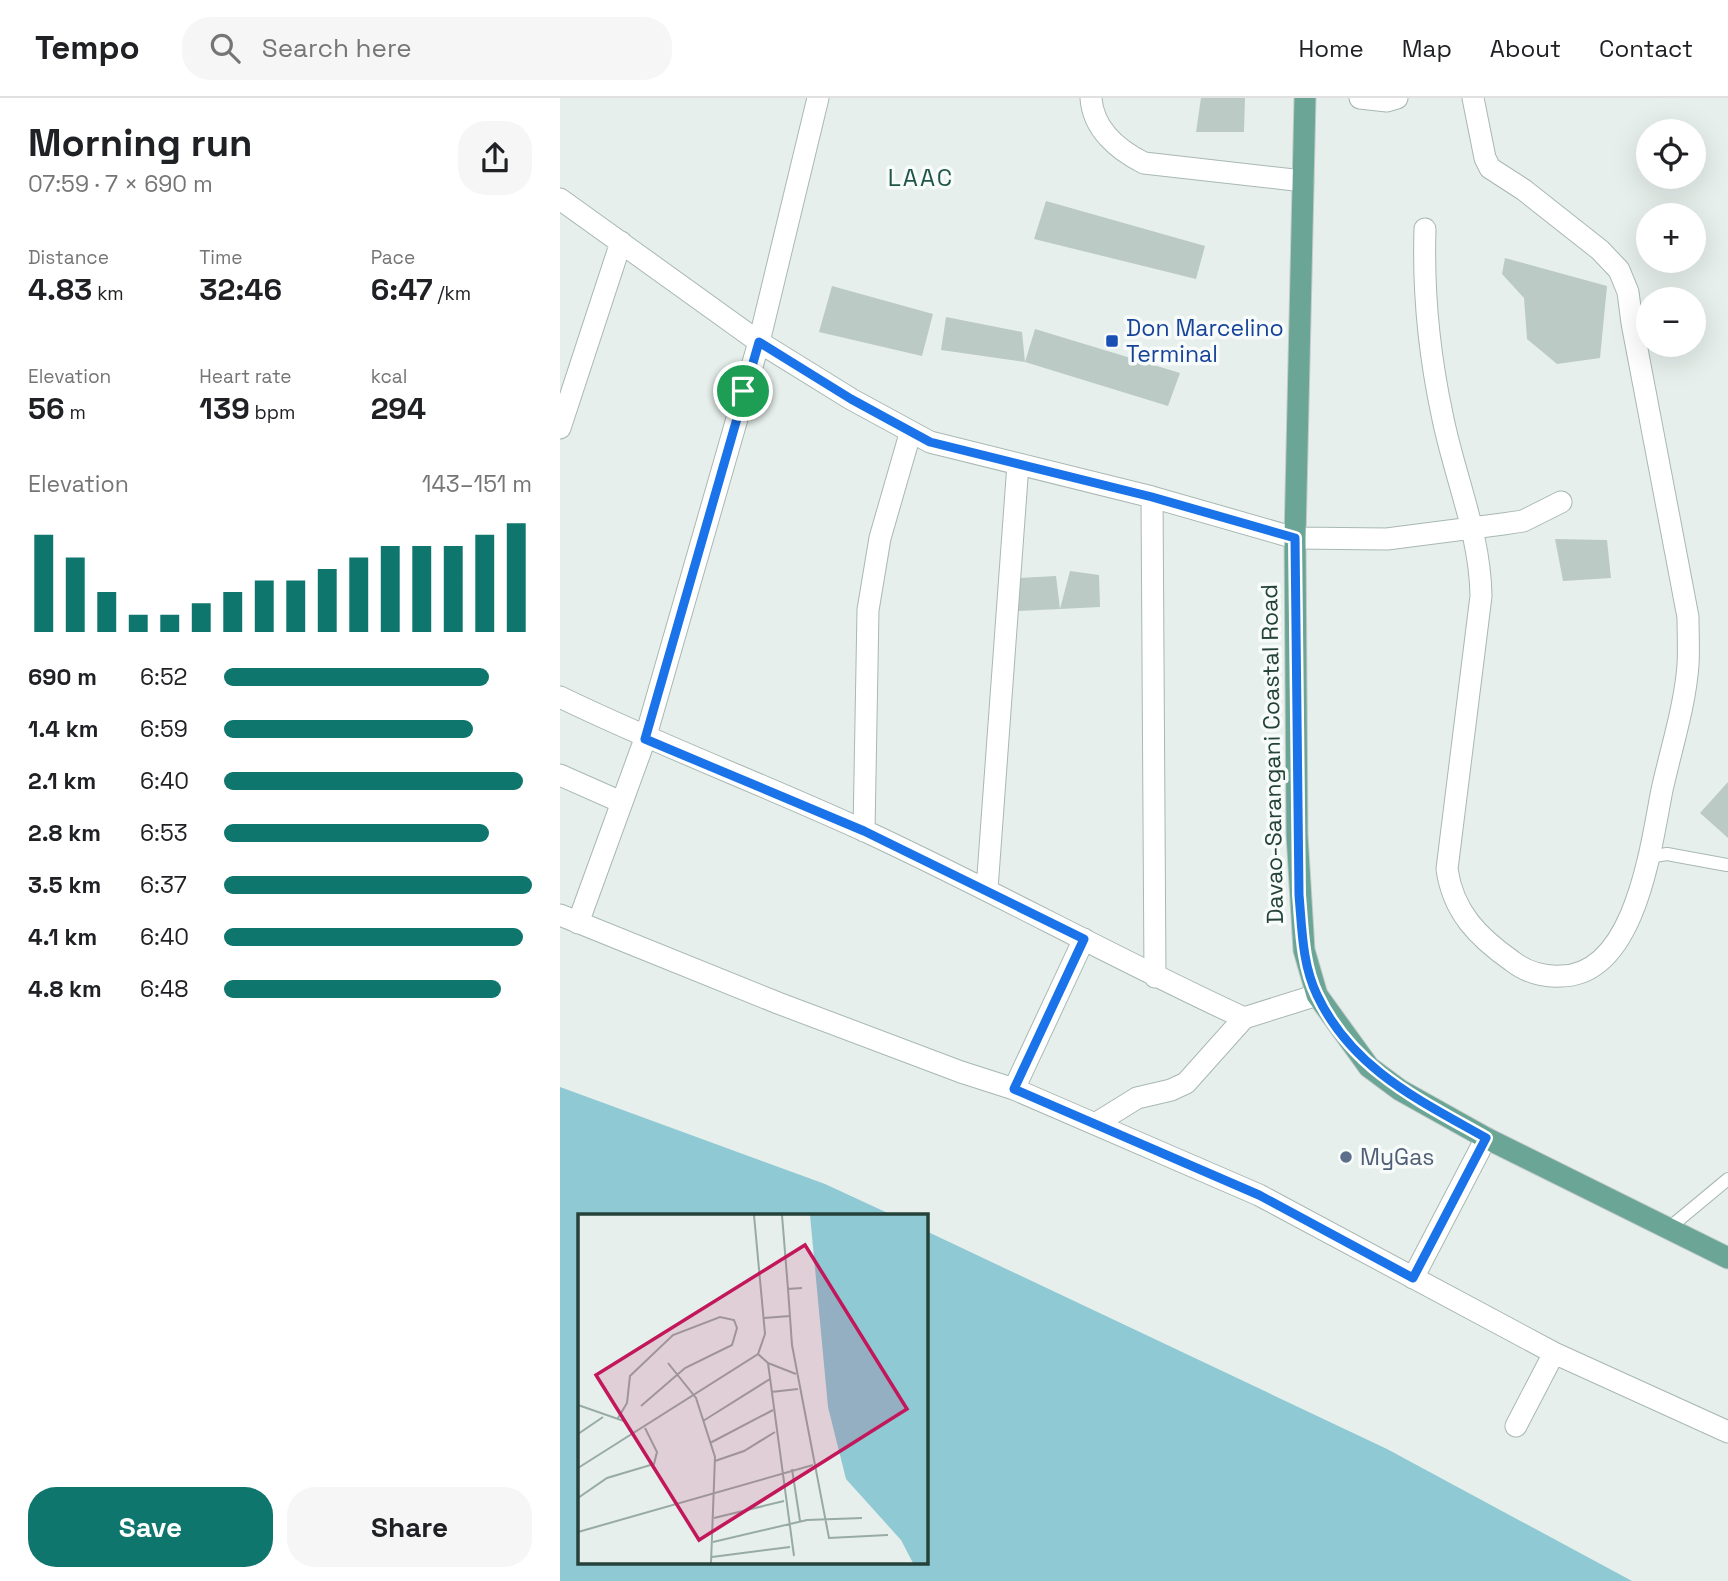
<!DOCTYPE html>
<html lang="en">
<head>
<meta charset="utf-8">
<style>
	body { margin:0; font-family:"Space Grotesk",sans-serif; background:#f6f6f6; color:#202124; height:100vh; display:flex; flex-direction:column; font-size:26px; white-space:nowrap }
	* { box-sizing:border-box; margin:0 }
	p { font-size:23px; color:#757577 }
	.icon { flex:none; width:38px; height:38px; fill:none; stroke:currentColor; stroke-width:2; stroke-linecap:round; stroke-linejoin:round }
	.map { position:relative; flex:1; overflow:hidden }
	.panel { display:flex; flex-direction:column; background:#fff; width:560px }
	.panel>* { flex:none }
	.controls { position:absolute; left:1076px; top:21px; display:grid; gap:14px }
	.controls a { display:grid; place-items:center; width:70px; height:70px; border-radius:50%; background:#fff; box-shadow:0 7px 28px #0002; font-size:35px }
	.pin { position:absolute; display:grid; place-items:center; width:60px; height:60px; color:#fff; margin:-30px; border:4px solid #fff; border-radius:50%; box-shadow:0 2px 7px #0007 }
	.round { display:grid; place-items:center; flex:none; width:74px; height:74px; border-radius:28px; background:#f6f6f6 }
	.head { display:flex; align-items:center; justify-content:space-between; height:119px; padding:0 28px }
	h1 { font-size:38px; font-weight:800; line-height:52px }
	.figures { display:grid; grid-template-columns:repeat(3,1fr); gap:10px; height:119px; padding:7px 28px }
	.figures div { display:grid; align-content:center }
	.figures b { font-size:30px; font-weight:800 }
	.figures small { font-size:19px; font-weight:400 }
	.figures p { font-size:19px }
	.chart { height:196px; padding:14px 28px }
	.chart p { display:flex; justify-content:space-between }
	.chart svg { width:100%; height:126px; margin-top:7px; stroke:#0f766e; stroke-width:6 }
	.cta { display:flex; gap:14px; margin-top:auto; padding:14px 28px }
	.cta a { flex:1; height:80px; border-radius:28px; background:#0f766e; color:#fff; font-size:28px; font-weight:800; line-height:80px; text-align:center }
	.cta a+a { background:#f6f6f6; color:#202124 }
	ul { padding:0 28px; list-style:none; font-size:23px }
	li { display:grid; grid-template-columns:112px 84px 1fr; align-items:center; height:52px }
	li i { height:18px; border-radius:9px; background:#0f766e }
	header { display:flex; align-items:center; gap:42px; box-sizing:border-box; height:98px; padding:0 35px; background:#fff; border-bottom:2px solid #e0e0e0 }
	header strong { font-size:33px }
	nav { display:flex; gap:38px; margin-inline-start:auto; font-size:24px }
	.search { width:490px; height:63px; background:#f6f6f6; display:flex; align-items:center; gap:18px; box-sizing:border-box; padding:0 24px; border-radius:28px; color:#757577; font-size:26px }
	main { display:flex; flex:1; min-height:0 }
	.map>svg:first-child { display:block }
	.water { fill:#8ec9d4 }
	.building { fill:#bbcac4 }
	.lines { fill:none; stroke-linecap:round; stroke-linejoin:round }
	.lane-casing { stroke:#a8b8b2; stroke-width:14 }
	.street-casing { stroke:#a8b8b2; stroke-width:23 }
	.primary-casing { stroke:#c2cac8; stroke-width:23 }
	.lane { stroke:#fff; stroke-width:12 }
	.street { stroke:#fff; stroke-width:21 }
	.primary { stroke:#6aa596; stroke-width:21 }
	.route-casing { stroke:#fff; stroke-width:14 }
	.route { stroke:#1a73e8; stroke-width:9 }
	.transit-dot { fill:#1a4fb4; stroke:#f7fbf9; stroke-width:2.5 }
	.service-dot { fill:#5c6f8a; stroke:#f7fbf9; stroke-width:2.5 }
	.labels { text-anchor:middle; dominant-baseline:central; stroke-width:7; stroke-linejoin:round; paint-order:stroke }
	.transit-label { font-size:23px; fill:#164399; stroke:#f7fbf9; text-anchor:start }
	.street-label { font-size:23px; fill:#24423a; stroke:#f7fbf9 }
	.service-label { font-size:23px; fill:#4e5e75; stroke:#f7fbf9; text-anchor:start }
	.neighbourhood-label { font-size:24px; letter-spacing:2px; fill:#1f5548; stroke:#f7fbf9 }
	.inset-road { fill:none; stroke:#98aaa4; stroke-width:2 }
	.view { fill:#c2185b; fill-opacity:0.15; stroke:#c2185b; stroke-width:3.5 }
	.inset-edge { fill:none; stroke:#24423a; stroke-width:3.5 }
</style>
</head>
<body>
<header>
<strong>Tempo</strong>
<div class="search"><svg class="icon" aria-label="search" viewBox="0 0 24 24"><circle cx="10" cy="10" r="6"/><path d="M15 15l6 6"/></svg>Search here</div>
<nav><a>Home</a><a>Map</a><a>About</a><a>Contact</a></nav>
</header>
<main>
<section class="panel">
<div class="head"><div><h1>Morning run</h1><p>07:59 · 7 × 690 m</p></div><a class="round"><svg class="icon" aria-label="share" viewBox="0 0 24 24"><path d="M12 15V3M7 8l5-5 5 5M5 13v7h14v-7"/></svg></a></div>
<div class="figures">
<div><p>Distance</p><b>4.83<small> km</small></b></div>
<div><p>Time</p><b>32:46</b></div>
<div><p>Pace</p><b>6:47<small> /km</small></b></div>
</div>
<div class="figures">
<div><p>Elevation</p><b>56<small> m</small></b></div>
<div><p>Heart rate</p><b>139<small> bpm</small></b></div>
<div><p>kcal</p><b>294</b></div>
</div>
<div class="chart"><p><span>Elevation</span>143–151 m</p>
<svg viewBox="0 0 160 44" preserveAspectRatio="none"><path d="M5 44V10M15 44V18M25 44V30M35 44V38M45 44V38M55 44V34M65 44V30M75 44V26M85 44V26M95 44V22M105 44V18M115 44V14M125 44V14M135 44V14M145 44V10M155 44V6"/></svg>
</div>
<ul>
<li><b>690 m</b>6:52<i style="width:86%"></i></li>
<li><b>1.4 km</b>6:59<i style="width:81%"></i></li>
<li><b>2.1 km</b>6:40<i style="width:97%"></i></li>
<li><b>2.8 km</b>6:53<i style="width:86%"></i></li>
<li><b>3.5 km</b>6:37<i style="width:100%"></i></li>
<li><b>4.1 km</b>6:40<i style="width:97%"></i></li>
<li><b>4.8 km</b>6:48<i style="width:90%"></i></li>
</ul>
<div class="cta"><a>Save</a><a>Share</a></div>
</section>
<div class="map">
<svg width="1168" height="1483" viewBox="0 0 1168 1483">
	<rect width="100%" height="100%" fill="#e6efeb"/>
	<!-- water -->
	<path class="water" d="M0,989L265,1086L332,1117H19V1464H366V1133L827,1351L1072,1483H0Z"/>
	<!-- building -->
	<path class="building" d="M641,0H685L684,34H636Z
		M486,103L645,148L636,181L474,141Z
		M945,160L1047,188L1040,260L997,266L967,241L964,200L942,176Z
		M272,188L373,216L362,258L259,234Z
		M386,219L462,234L465,264L381,252Z
		M475,231L620,275L608,308L465,264Z
		M995,441L1047,442L1051,480L1003,483Z
		M510,473L539,477L540,509L500,511Z
		M496,478L500,511L458,513L459,480Z
		M1168,684V740L1140,715Z"/>
	<g class="lines">
		<defs>
			<path id="lane" d="M1088,759L1107,756L1167,767
				M1109,1130L1168,1081"/>
			<path id="street" d="M531,0C533,31 558,52 584,65L743,83
				M800,0L827,3L837,0
				M0,101L199,244L291,301L370,344L592,399L735,440L827,441L943,426L963,423L1001,404
				M865,131C863,193 869,255 882,316C894,378 920,434 921,498L887,771C893,814 918,839 952,863C966,874 983,879 1001,878C1076,877 1091,747 1102,692C1111,651 1125,608 1128,567C1129,551 1128,535 1128,519L1072,225L1068,194L1059,172L1040,152L964,92L930,70L925,60L913,0
				M0,330L61,144
				M592,399L595,879
				M0,599C101,648 205,687 307,734C434,793 556,861 684,920L757,897
				M0,677L61,704
				M304,733L308,512L320,440L350,336
				M427,791L458,366
				M0,817L218,905L401,974L454,991L699,1097L994,1255L956,1328
				M18,825L85,641L199,244L258,0
				M454,991L524,841
				M535,1026L577,1000L611,992L626,985L684,920
				M853,1180L926,1040
				M994,1255L1168,1334"/>
			<path id="primary" d="M745,0L735,440L737,737L744,852L757,897L809,969L840,992L926,1040L1168,1160"/>
		</defs>
		<!-- lane casing -->
		<use href="#lane" class="lane-casing"/>
		<!-- street casing -->
		<use href="#street" class="street-casing"/>
		<!-- primary casing -->
		<use href="#primary" class="primary-casing"/>
		<!-- lane -->
		<use href="#lane" class="lane"/>
		<!-- street -->
		<use href="#street" class="street"/>
		<!-- primary -->
		<use href="#primary" class="primary"/>
	</g>
	<g class="lines">
		<defs>
			<path id="route" d="M199,244L291,301L370,344L592,399L735,440L739,797C742,830 742,866 757,897C792,971 859,1002 926,1040L853,1180L699,1097L454,991L524,841L304,733L85,641Z"/>
		</defs>
		<!-- route casing -->
		<use href="#route" class="route-casing"/>
		<!-- route -->
		<use href="#route" class="route"/>
	</g>
	<!-- markers -->
	<rect class="transit-dot" x="545" y="236" width="14" height="14" rx="3.5"/>
	<circle class="service-dot" cx="786" cy="1059" r="7"/>
	<g class="labels">
		<!-- transit labels -->
		<g class="transit-label">
			<text x="566" y="230">Don Marcelino<tspan x="566" dy="26">Terminal</tspan></text>
		</g>
		<!-- street labels -->
		<g class="street-label">
			<text transform="translate(712 656) rotate(-91)">Davao-Sarangani Coastal Road</text>
		</g>
		<!-- service labels -->
		<g class="service-label">
			<text x="800" y="1059">MyGas</text>
		</g>
		<!-- neighbourhood labels -->
		<g class="neighbourhood-label">
			<text x="361" y="79">LAAC</text>
		</g>
	</g>
	<!-- overview -->
	<g transform="translate(18 1116)">
		<rect width="350" height="350" fill="#e6efeb"/>
		<path d="M232,1H350V349H335L323,326L268,265L250,193Z" fill="#8ec9d4"/>
		<path class="inset-road" d="M204,1L210,75M224,74L210,75L214,131L251,324L310,321M186,104L212,102M180,140L190,149L216,342M90,149L118,184L137,243L133,349M190,149L218,160M193,178L220,175M0,191L46,207L55,221M40,204L49,189L52,162L95,121L142,103L156,106L159,114L154,131L107,154L63,192M125,207L192,165M0,220L25,203M132,229L195,196M137,247L166,237L197,218M0,254L180,140L187,120L176,1M214,255L222,307M0,284L29,264L76,250L79,238L67,214M136,304L206,287M0,318L235,251M135,328L229,306L284,304M134,343L212,333"/>
		<path class="view" d="M227,31L329,195L121,326L18,161Z"/>
		<rect width="350" height="350" class="inset-edge"/>
	</g>
</svg>
<div class="controls">
<a><svg class="icon" aria-label="locate" viewBox="0 0 24 24"><circle cx="12" cy="12" r="6"/><path d="M12 2v4M12 18v4M2 12h4M18 12h4"/></svg></a>
<a>+</a>
<a>−</a>
</div>
<div class="pin" style="left:183px;top:293px;background:#1e9e55"><svg class="icon" aria-label="arrive" viewBox="0 0 24 24"><path d="M6 21V4h12l-3 4 3 4H6"/></svg></div>
</div>
</main>
</body>
</html>
